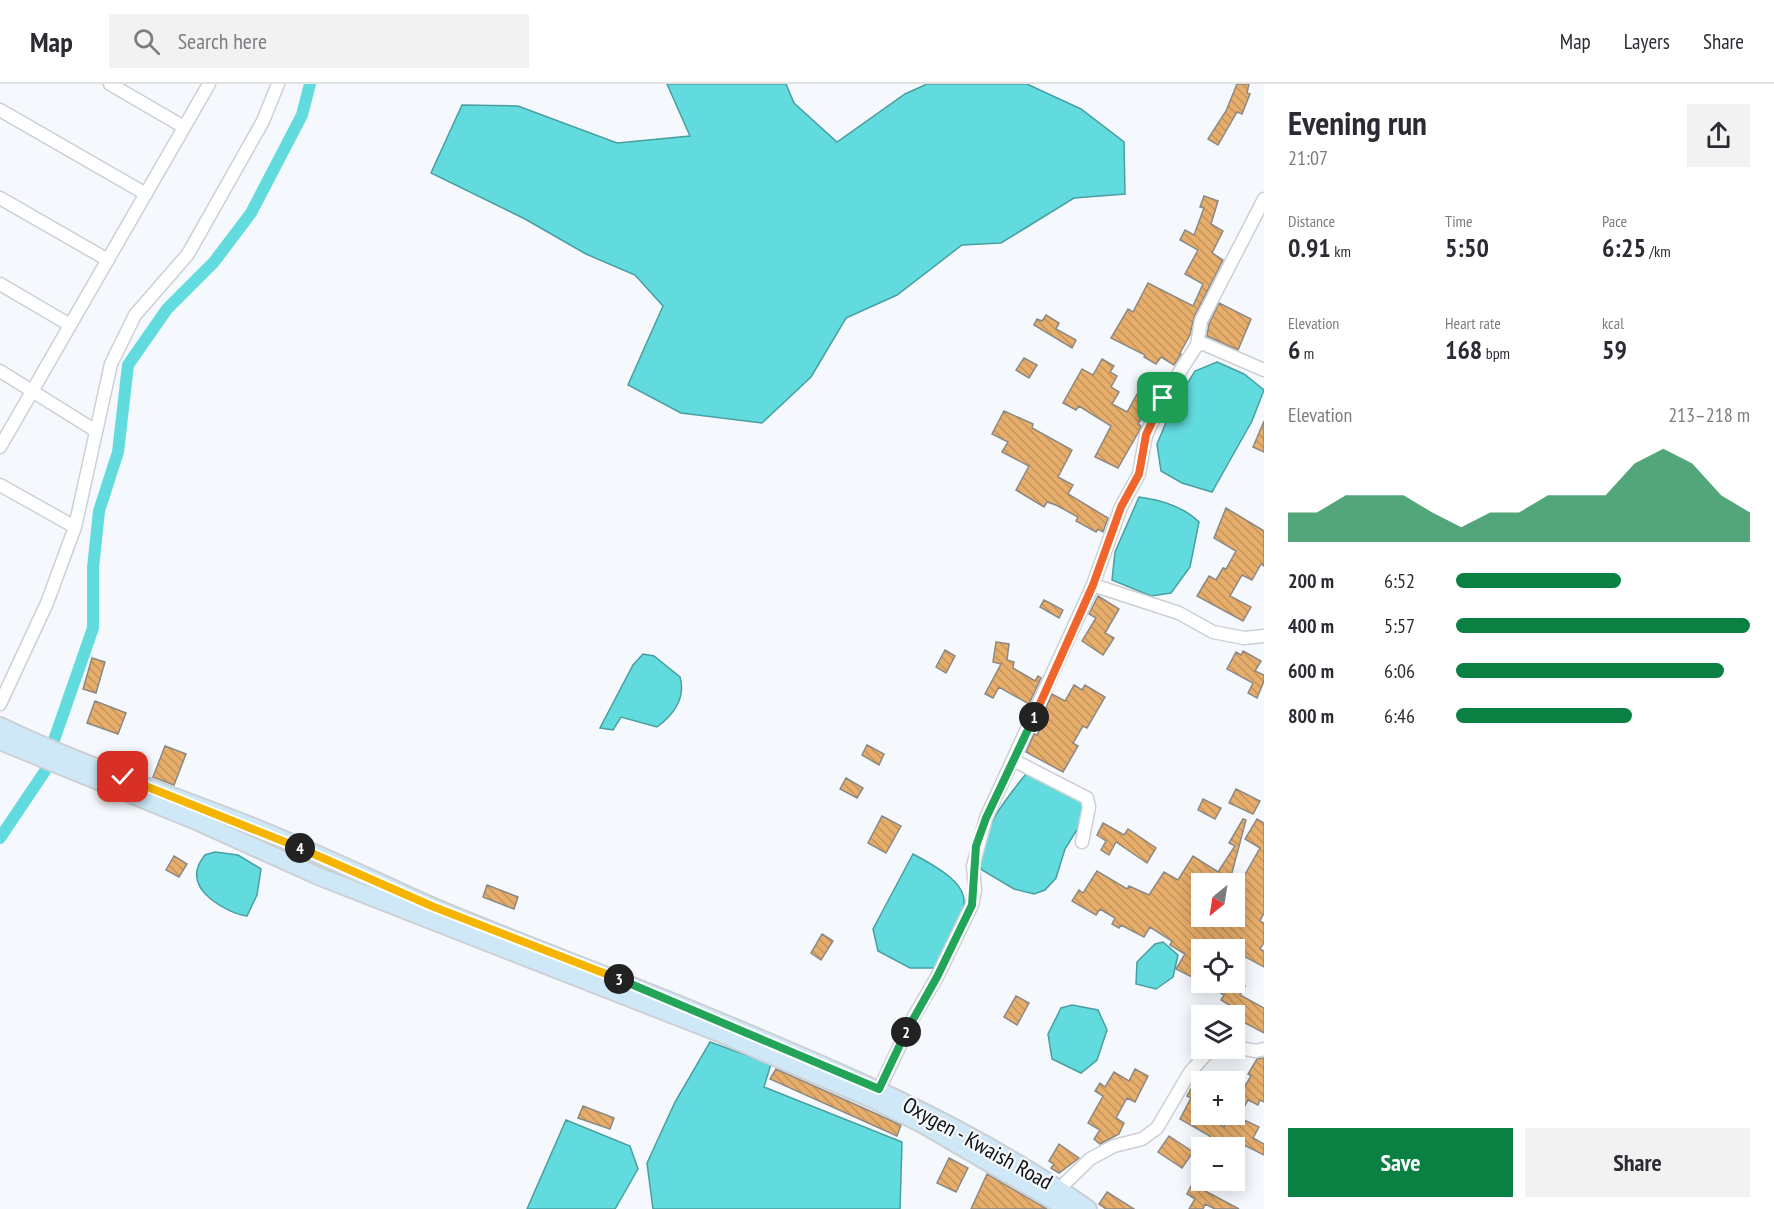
<!DOCTYPE html>
<html lang="en">
<head>
<meta charset="utf-8">
<style>
	body { margin:0; font-family:"PT Sans Narrow",sans-serif; background:#f2f2f3; color:#2b2b33; height:100vh; display:flex; flex-direction:column; font-size:22px; white-space:nowrap }
	* { box-sizing:border-box; margin:0 }
	p { font-size:20px; color:#7c7c81 }
	.icon { flex:none; width:33px; height:33px; fill:none; stroke:currentColor; stroke-width:2; stroke-linecap:round; stroke-linejoin:round }
	.map { position:relative; flex:1; overflow:hidden }
	.sheet { display:flex; flex-direction:column; background:#fff; width:510px }
	.sheet>* { flex:none }
	.needle { width:39px; rotate:210deg }
	.buttons { position:absolute; left:1191px; top:789px; display:grid; gap:12px }
	.buttons a { display:grid; place-items:center; width:54px; height:54px; border-radius:0px; background:#fff; box-shadow:0 3px 15px #0003; font-size:30px }
	.pin { position:absolute; display:grid; place-items:center; width:51px; height:51px; color:#fff; margin:-26px; border-radius:12px; box-shadow:0 3px 9px #0006 }
	.km { position:absolute; width:30px; height:30px; margin:-15px; border-radius:50%; background:#222; color:#fff; font-size:16px; line-height:30px; text-align:center }
	.round { display:grid; place-items:center; flex:none; width:63px; height:63px; border-radius:0px; background:#f2f2f3 }
	.head { display:flex; align-items:center; justify-content:space-between; height:102px; padding:0 24px }
	h1 { font-size:33px; font-weight:600; line-height:45px }
	.stats { display:grid; grid-template-columns:repeat(3,1fr); gap:9px; height:102px; padding:6px 24px }
	.stats div { display:grid; align-content:center }
	.stats b { font-size:26px; font-weight:600 }
	.stats small { font-size:16px; font-weight:400 }
	.stats p { font-size:16px }
	.chart { height:168px; padding:12px 24px }
	.chart p { display:flex; justify-content:space-between }
	.chart svg { width:100%; height:108px; margin-top:6px; fill:#0b8043; opacity:.7 }
	.action { display:flex; gap:12px; margin-top:auto; padding:12px 24px }
	.action a { flex:1; height:69px; border-radius:0px; background:#0b8043; color:#fff; font-size:24px; font-weight:600; line-height:69px; text-align:center }
	.action a+a { background:#f2f2f3; color:#2b2b33 }
	ul { padding:0 24px; list-style:none; font-size:20px }
	li { display:grid; grid-template-columns:96px 72px 1fr; align-items:center; height:45px }
	li i { height:15px; border-radius:8px; background:#0b8043 }
	header { display:flex; align-items:center; gap:36px; box-sizing:border-box; height:84px; padding:0 30px; background:#fff; border-bottom:2px solid #e1e1e2 }
	header strong { font-size:28px }
	nav { display:flex; gap:33px; margin-inline-start:auto; font-size:21px }
	.search { width:420px; height:54px; background:#f2f2f3; display:flex; align-items:center; gap:15px; box-sizing:border-box; padding:0 21px; border-radius:0px; color:#7c7c81; font-size:22px }
	main { display:flex; flex:1; min-height:0 }
	.map>svg:first-child { display:block }
	.water { fill:#62dbdf; stroke:#499ea1; stroke-width:1.5 }
	.lines { fill:none; stroke-linecap:round; stroke-linejoin:round }
	.canal { stroke:#62dbdf; stroke-width:12 }
	.building { fill:url(#building-back-hatch); stroke:#8c8884; stroke-width:1.5 }
	.minor-casing { stroke:#ccd0d4; stroke-width:15 }
	.secondary-casing { stroke:#ccd0d4; stroke-width:20 }
	.minor { stroke:#fff; stroke-width:12 }
	.secondary { stroke:#cfe8f8; stroke-width:16 }
	.split-1-casing { stroke:#fff; stroke-width:12 }
	.split-2-casing { stroke:#fff; stroke-width:12 }
	.split-3-casing { stroke:#fff; stroke-width:12 }
	.split-4-casing { stroke:#fff; stroke-width:12 }
	.split-5-casing { stroke:#fff; stroke-width:12 }
	.split-1 { stroke:#f0652b; stroke-width:8 }
	.split-2 { stroke:#22a559; stroke-width:8 }
	.split-3 { stroke:#22a559; stroke-width:8 }
	.split-4 { stroke:#f5b400; stroke-width:8 }
	.split-5 { stroke:#f5b400; stroke-width:8 }
	.labels { text-anchor:middle; dominant-baseline:central; stroke-width:4.5; stroke-linejoin:round; paint-order:stroke }
	.street-label { font-size:22px; fill:#0f1011; stroke:#f5f9fd }
</style>
</head>
<body>
<header>
<strong>Map</strong>
<div class="search"><svg class="icon" aria-label="search" viewBox="0 0 24 24"><circle cx="10" cy="10" r="6"/><path d="M15 15l6 6"/></svg>Search here</div>
<nav><a>Map</a><a>Layers</a><a>Share</a></nav>
</header>
<main>
<div class="map">
<svg width="1264" height="1125" viewBox="0 0 1264 1125">
	<defs>
		<pattern id="building-back-hatch" width="6" height="6" patternUnits="userSpaceOnUse" patternTransform="scale(1.5)"><rect width="6" height="6" fill="#e7ad6b"/><path d="M-1 5l2 2M0 0l6 6M5-1l2 2" fill="none" stroke="#c5945c"/></pattern>
	</defs>
	<rect width="100%" height="100%" fill="#f5f9fd"/>
	<!-- water -->
	<path class="water" d="M667,0H786L794,19L837,58L905,10L927,0H1027L1081,25L1124,58L1125,110L1074,114L1001,159L962,161L897,211L846,234L811,293L762,339L681,329L628,301L663,222L635,191L586,170L525,135L431,89L462,21L518,22L617,59L690,52Z
		M1217,278L1244,290L1264,306L1252,337L1212,408L1182,399L1161,387L1157,360L1172,324L1195,287Z
		M1139,413C1161,416 1183,422 1199,438L1190,483L1171,509L1151,512L1112,496L1115,468Z
		M643,570L654,572L680,593C686,614 673,631 657,643L621,633L613,646L600,644L633,581Z
		M1026,690L1053,699L1084,719L1080,741L1065,765L1056,794L1045,806L1034,810L1014,805L982,786L976,777C986,741 1003,718 1026,690Z
		M215,768L238,771L261,785L257,811L247,832C227,829 189,808 198,783C199,779 203,774 205,771Z
		M913,770C987,809 968,820 935,884H910L878,867L873,845Z
		M1163,858L1178,871L1173,893L1156,905L1136,900L1137,878L1155,860Z
		M1072,921L1098,926L1107,946L1097,976L1081,989L1052,975L1048,950L1061,924Z
		M710,958L771,980L764,1003L902,1058L900,1125H653L647,1079L675,1018Z
		M566,1036L630,1062L638,1085L615,1125H527Z"/>
	<g class="lines">
		<!-- canal -->
		<path class="canal" d="M53,659L93,544V484L99,427L118,368L128,281L167,225L214,178L251,129L302,31L310,0
			M0,754L45,687"/>
	</g>
	<!-- building -->
	<path class="building" d="M1237,0H1249L1247,9L1250,10L1242,30L1237,28L1218,61L1208,55L1226,27Z
		M1204,112L1218,117L1211,140L1223,147L1212,169L1223,176L1194,233L1190,251L1180,269L1181,270L1174,281L1161,273L1156,280L1144,273L1145,271L1111,254L1128,225L1133,228L1148,199L1193,222L1203,200L1185,190L1198,166L1180,156L1185,146L1194,151L1204,124L1200,123Z
		M1219,219L1251,235L1238,266L1207,252L1209,240Z
		M1046,231L1059,239L1056,245L1076,256L1072,264L1034,241L1037,235L1042,237Z
		M1024,274L1037,281L1029,294L1016,286Z
		M1102,275L1114,282L1110,288L1117,292L1111,303L1119,308L1112,320L1127,328L1140,305L1154,313L1138,340L1141,342L1138,349L1118,384L1095,373L1111,342L1079,322L1076,326L1063,319L1082,285L1093,291Z
		M1004,327L1033,340L1032,344L1072,366L1058,393L1073,401L1068,410L1108,434L1103,448L1098,445L1096,448L1076,437L1078,433L1056,421L1047,418L1044,423L1016,406L1029,382L1002,368L1008,358L992,350Z
		M1264,337V368L1253,363Z
		M1226,424L1264,447V482L1261,480L1252,496L1242,491L1230,512L1251,523L1243,537L1197,512L1209,492L1216,496L1223,484L1226,485L1236,467L1214,454Z
		M1098,512L1119,525L1105,549L1114,554L1103,571L1082,557L1096,534L1089,530Z
		M1044,516L1063,526L1059,534L1040,523Z
		M996,558L1009,560L1007,576L1014,578L1013,584L1018,587L1035,597L1038,592L1041,594L1029,620L999,603L993,614L985,610L1001,580L993,578Z
		M945,566L955,572L946,589L936,583Z
		M1243,567L1261,577L1255,587L1264,591V597L1257,614L1248,609L1253,599L1227,585L1236,568L1241,571Z
		M92,574L105,578L96,609L83,605Z
		M1074,601L1082,606L1085,601L1105,613L1087,644L1083,642L1073,659L1078,662L1063,688L1026,668L1034,650L1037,651L1048,632L1043,630L1052,610L1065,617Z
		M95,617L126,629L118,650L87,639Z
		M867,661L884,670L879,681L862,671Z
		M165,662L186,670L174,701L153,693Z
		M846,694L863,704L857,714L840,705Z
		M1236,705L1260,717L1253,730L1229,719Z
		M1203,715L1221,724L1215,735L1198,726Z
		M882,732L901,742L886,769L868,759Z
		M1243,735L1246,736L1229,800H1202V832H1234V810L1260,764L1245,755L1257,735L1264,739V829L1260,837L1264,839V859L1260,865L1264,867V883L1242,871L1234,885V866H1202V898L1176,885L1185,870L1170,861L1172,857L1150,843L1144,853L1121,841L1119,844L1112,840L1115,834L1100,825L1096,831L1072,817L1079,806L1083,809L1097,787L1127,805L1129,802L1149,811L1164,788L1178,796L1193,772L1218,788L1235,762L1229,759Z
		M1103,739L1124,751L1128,745L1156,764L1147,779L1116,758L1109,771L1101,766L1106,757L1097,751Z
		M174,772L187,780L179,793L166,786Z
		M487,801L518,813L514,825L483,813Z
		M822,850L833,857L821,876L811,869Z
		M1202,898H1240L1245,902L1240,911L1264,924V949L1234,933L1232,932L1236,925L1221,916L1224,911Z
		M1016,912L1029,919L1017,941L1004,933Z
		M1264,974V1018L1260,1016L1258,1021L1248,1016L1238,1033L1259,1043L1253,1054L1264,1060V1071L1244,1061L1234,1078V1064H1211L1205,1061L1210,1052L1180,1035L1191,1014L1187,1012L1195,998L1202,1001V1031L1224,1043L1230,1030L1234,1031V1021L1251,992L1248,990L1257,975Z
		M776,985L901,1041L897,1052L770,995Z
		M1135,985L1148,992L1135,1018L1127,1014L1116,1034L1124,1039L1119,1050L1100,1060L1094,1055L1100,1046L1088,1039L1103,1012L1095,1007L1100,999L1105,1003L1114,988L1129,997Z
		M583,1022L614,1034L610,1045L578,1034Z
		M1169,1052L1193,1068L1182,1084L1158,1068Z
		M1059,1060L1079,1074L1059,1089L1051,1084L1054,1080L1049,1077Z
		M949,1074L968,1084L956,1108L937,1099Z
		M987,1090L1047,1125H971Z
		M1192,1100L1239,1125H1215L1205,1120L1203,1125H1189L1195,1115L1187,1110Z
		M1107,1108L1134,1125H1106L1099,1120Z"/>
	<g class="lines">
		<defs>
			<path id="minor" d="M110,0L184,43
				M0,26L146,110
				M0,114L108,176
				M0,200L70,241
				M1197,261L1204,260L1264,286
				M0,287L96,347
				M0,363L209,0
				M0,401L75,443
				M1093,501L1179,529L1213,548L1244,554L1264,552
				M0,620L47,519L75,443L111,280L135,231L188,170L263,37L278,0
				M1013,676L1087,714L1089,723L1082,758
				M1234,963L1256,967L1264,965
				M876,1012L913,934L937,893L972,821L975,806L973,782L986,734L1093,501L1121,423L1139,390L1146,351L1163,314L1197,261L1201,237L1264,115
				M1059,1105L1090,1075L1114,1062L1142,1055L1157,1044L1190,988L1212,964"/>
			<path id="secondary" d="M0,642C83,682 171,710 256,744C315,768 373,796 431,822C516,858 602,889 687,924C825,981 965,1038 1088,1125
				M0,657L194,736L318,792L722,950L874,1016L924,1041L1068,1125"/>
		</defs>
		<!-- minor casing -->
		<use href="#minor" class="minor-casing"/>
		<!-- secondary casing -->
		<use href="#secondary" class="secondary-casing"/>
		<!-- minor -->
		<use href="#minor" class="minor"/>
		<!-- secondary -->
		<use href="#secondary" class="secondary"/>
	</g>
	<g class="lines">
		<defs>
			<path id="split-1" d="M1034,633L1093,501L1121,423L1139,390L1146,351L1163,314"/>
			<path id="split-2" d="M906,948L937,893L972,821L976,762L986,734L1034,633"/>
			<path id="split-3" d="M619,895L879,1005L906,948"/>
			<path id="split-4" d="M300,764L434,823L619,895"/>
			<path id="split-5" d="M123,693L300,764"/>
		</defs>
		<!-- split-1 casing -->
		<use href="#split-1" class="split-1-casing"/>
		<!-- split-2 casing -->
		<use href="#split-2" class="split-2-casing"/>
		<!-- split-3 casing -->
		<use href="#split-3" class="split-3-casing"/>
		<!-- split-4 casing -->
		<use href="#split-4" class="split-4-casing"/>
		<!-- split-5 casing -->
		<use href="#split-5" class="split-5-casing"/>
		<!-- split-1 -->
		<use href="#split-1" class="split-1"/>
		<!-- split-2 -->
		<use href="#split-2" class="split-2"/>
		<!-- split-3 -->
		<use href="#split-3" class="split-3"/>
		<!-- split-4 -->
		<use href="#split-4" class="split-4"/>
		<!-- split-5 -->
		<use href="#split-5" class="split-5"/>
	</g>
	<g class="labels">
		<!-- street labels -->
		<g class="street-label">
			<text transform="translate(978 1059) rotate(29)">Oxygen - Kwaish Road</text>
		</g>
	</g>
</svg>
<div class="buttons">
<a><svg class="needle" viewBox="-14 -14 28 28"><path d="M0-13l5 13h-10z" fill="#e53935"/><path d="M0 13l5-13h-10z" fill="#7c7c81"/></svg></a>
<a><svg class="icon" aria-label="locate" viewBox="0 0 24 24"><circle cx="12" cy="12" r="6"/><path d="M12 2v4M12 18v4M2 12h4M18 12h4"/></svg></a>
<a><svg class="icon" aria-label="layers" viewBox="0 0 24 24"><path d="M12 4l9 5-9 5-9-5zM3 14l9 5 9-5"/></svg></a>
<a>+</a>
<a>−</a>
</div>
<div class="pin" style="left:1163px;top:314px;background:#1e9e55"><svg class="icon" aria-label="arrive" viewBox="0 0 24 24"><path d="M6 21V4h12l-3 4 3 4H6"/></svg></div>
<div class="pin" style="left:123px;top:693px;background:#d93025"><svg class="icon" aria-label="check" viewBox="0 0 24 24"><path d="M5 12l5 5 9-10"/></svg></div>
<b class="km" style="left:1034px;top:633px">1</b>
<b class="km" style="left:906px;top:948px">2</b>
<b class="km" style="left:619px;top:895px">3</b>
<b class="km" style="left:300px;top:764px">4</b>
</div>
<section class="sheet">
<div class="head"><div><h1>Evening run</h1><p>21:07</p></div><a class="round"><svg class="icon" aria-label="share" viewBox="0 0 24 24"><path d="M12 15V3M7 8l5-5 5 5M5 13v7h14v-7"/></svg></a></div>
<div class="stats">
<div><p>Distance</p><b>0.91<small> km</small></b></div>
<div><p>Time</p><b>5:50</b></div>
<div><p>Pace</p><b>6:25<small> /km</small></b></div>
</div>
<div class="stats">
<div><p>Elevation</p><b>6<small> m</small></b></div>
<div><p>Heart rate</p><b>168<small> bpm</small></b></div>
<div><p>kcal</p><b>59</b></div>
</div>
<div class="chart"><p><span>Elevation</span>213–218 m</p>
<svg viewBox="0 0 160 44" preserveAspectRatio="none"><path d="M0 44V32L10 32L20 25L30 25L40 25L50 32L60 38L70 32L80 32L90 25L100 25L110 25L120 12L130 6L140 12L150 25L160 32V44z"/></svg>
</div>
<ul>
<li><b>200 m</b>6:52<i style="width:56%"></i></li>
<li><b>400 m</b>5:57<i style="width:100%"></i></li>
<li><b>600 m</b>6:06<i style="width:91%"></i></li>
<li><b>800 m</b>6:46<i style="width:60%"></i></li>
</ul>
<div class="action"><a>Save</a><a>Share</a></div>
</section>
</main>
</body>
</html>
